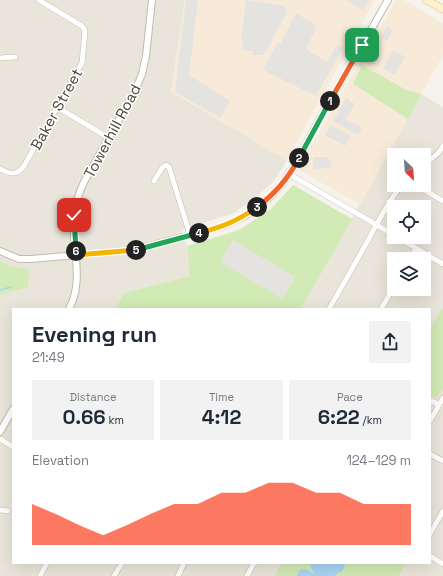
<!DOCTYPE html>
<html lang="en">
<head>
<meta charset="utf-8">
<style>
	body { margin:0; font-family:"Space Grotesk",sans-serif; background:#f2f2f3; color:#1f2937; height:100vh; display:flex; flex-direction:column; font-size:15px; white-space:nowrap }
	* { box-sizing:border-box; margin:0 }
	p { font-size:13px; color:#747a83 }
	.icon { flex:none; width:22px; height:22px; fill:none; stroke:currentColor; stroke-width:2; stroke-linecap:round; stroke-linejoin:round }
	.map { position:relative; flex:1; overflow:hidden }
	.details { position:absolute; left:12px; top:308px; width:419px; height:256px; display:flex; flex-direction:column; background:#fff; border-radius:0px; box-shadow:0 4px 16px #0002 }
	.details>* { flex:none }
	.needle { width:26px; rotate:155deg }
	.controls { position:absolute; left:387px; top:148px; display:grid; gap:8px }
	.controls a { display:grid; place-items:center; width:44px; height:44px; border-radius:0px; background:#fff; box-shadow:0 4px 16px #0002; font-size:20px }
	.pin { position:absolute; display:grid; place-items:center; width:34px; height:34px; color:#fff; margin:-17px; border-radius:8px; box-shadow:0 2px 6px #0006 }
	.km { position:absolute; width:20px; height:20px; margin:-10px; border-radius:50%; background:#222; color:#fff; font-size:11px; line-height:20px; text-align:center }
	.round { display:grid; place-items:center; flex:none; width:42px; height:42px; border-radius:0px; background:#f2f2f3 }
	.summary { display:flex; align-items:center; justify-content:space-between; height:68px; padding:0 20px }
	h1 { font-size:22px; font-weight:700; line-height:30px }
	.figures { display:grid; grid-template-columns:repeat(3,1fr); gap:6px; height:68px; padding:4px 20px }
	.figures div { display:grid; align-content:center; border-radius:0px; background:#f2f2f3; text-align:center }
	.figures b { font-size:20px; font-weight:700 }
	.figures small { font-size:11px; font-weight:400 }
	.figures p { font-size:11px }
	.chart { height:112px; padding:8px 20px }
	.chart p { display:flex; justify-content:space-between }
	.chart svg { width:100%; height:72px; margin-top:4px; fill:#fc3f1d; opacity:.7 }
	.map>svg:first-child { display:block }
	.residential { fill:#eae5da; fill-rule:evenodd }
	.commercial { fill:#f7ead8 }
	.green { fill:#d2eab5 }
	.parking { fill:#e5e3e0 }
	.water { fill:#a9d4f2 }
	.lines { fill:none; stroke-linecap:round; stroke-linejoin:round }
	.stream { stroke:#a9d4f2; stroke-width:1.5 }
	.minor-casing { stroke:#c2bbae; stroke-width:6 }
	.tertiary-casing { stroke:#c2bbae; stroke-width:8 }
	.secondary-casing { stroke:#d6c79b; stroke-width:8 }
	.minor { stroke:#fff; stroke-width:5 }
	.tertiary { stroke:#fff; stroke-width:6 }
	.secondary { stroke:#fff3cd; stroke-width:7 }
	.split-1-casing { stroke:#fff; stroke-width:8 }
	.split-2-casing { stroke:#fff; stroke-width:8 }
	.split-3-casing { stroke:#fff; stroke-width:8 }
	.split-4-casing { stroke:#fff; stroke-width:8 }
	.split-5-casing { stroke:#fff; stroke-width:8 }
	.split-6-casing { stroke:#fff; stroke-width:8 }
	.split-7-casing { stroke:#fff; stroke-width:8 }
	.split-1 { stroke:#f0652b; stroke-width:5 }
	.split-2 { stroke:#22a559; stroke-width:5 }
	.split-3 { stroke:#f0652b; stroke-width:5 }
	.split-4 { stroke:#f5b400; stroke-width:5 }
	.split-5 { stroke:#22a559; stroke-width:5 }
	.split-6 { stroke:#f5b400; stroke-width:5 }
	.split-7 { stroke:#22a559; stroke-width:5 }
	.labels { text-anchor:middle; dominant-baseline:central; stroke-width:3; stroke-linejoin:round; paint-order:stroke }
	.street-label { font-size:15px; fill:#4b4439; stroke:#fff }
</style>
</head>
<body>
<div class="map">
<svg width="443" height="576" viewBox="0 0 443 576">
	<rect width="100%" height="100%" fill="#f6f3ec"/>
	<!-- residential -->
	<path class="residential" d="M0,0H185L171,92L287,160L274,181L256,197L234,213L181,230L187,246L191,276L124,293L115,309H13V563H282L274,576H0Z
		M421,94L443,107V576H399L405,563H430V309H301ZM394,155H424V185H394ZM394,207H424V237H394ZM394,259H424V289H394Z"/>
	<!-- commercial -->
	<path class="commercial" d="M185,0H375L287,160L171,92Z
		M396,0H404L443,23V55L360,205L298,169Z"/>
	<!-- green -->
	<path class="green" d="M362,65L406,90L421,94L408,119L353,84Z
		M293,185L352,219L301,309H115L124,293L190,276L187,246L239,230L271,209Z
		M0,261L10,266L29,269L28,287L0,295Z
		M443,306V389L436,398L430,395V329Z
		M282,563H405L399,576H274Z"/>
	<!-- parking -->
	<path class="parking" d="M186,0H198L189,75L230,101L221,118L175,92Z
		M246,0L285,6V9H287L286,14L266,51L264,52V55H253V51L242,50L243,42L241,41Z
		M346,0H370L363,10Z
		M296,13L317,26L306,49L327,62L337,45L343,48L316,96L263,70L278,42L281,43Z
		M387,26L393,29L387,41L381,37Z
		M393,50L405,57L395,75L383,69Z
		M346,98L355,104L346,119L362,128L358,135L333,121Z
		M331,125L351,136L345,146L325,135Z
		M313,157H328V160H331V168L313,169Z
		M233,240L295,277L283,299L220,262Z"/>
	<!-- water -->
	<path class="water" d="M309,563H346L342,571L334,576H297L300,570L305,569L314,573Z"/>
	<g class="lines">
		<!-- stream -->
		<path class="stream" d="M0,290L11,287"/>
		<defs>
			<path id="minor" d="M0,58L15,57
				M57,107L109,138
				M424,166L440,151L443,146
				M0,169C10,174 17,176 24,166L82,63L85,30L82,26L39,0
				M289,174L394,235
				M154,181L162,168L166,165L169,167L190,235
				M416,185L443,201
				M397,237L443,264
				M410,259L416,248
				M329,309C344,283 359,257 373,231C381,217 391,197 402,185
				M381,309L394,287
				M430,400L439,405
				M430,421L443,398
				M0,439L13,447
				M430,454L443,461
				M0,510L8,511
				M430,534L443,511
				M430,556L443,564
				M40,576L47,563
				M114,576L122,563
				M178,576L184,563
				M247,576L254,563"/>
			<path id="tertiary" d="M0,251L19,259H31L134,250L224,226L245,216L268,199L282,184L295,165L317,124L388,0
				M69,309C85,280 71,246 74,215C75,203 79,193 84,182L134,93L142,74L146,56L152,0
				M0,432L13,409"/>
			<path id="secondary" d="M426,0L443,9"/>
		</defs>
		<!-- minor casing -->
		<use href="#minor" class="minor-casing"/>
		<!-- tertiary casing -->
		<use href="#tertiary" class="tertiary-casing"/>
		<!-- secondary casing -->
		<use href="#secondary" class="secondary-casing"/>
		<!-- minor -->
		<use href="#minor" class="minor"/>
		<!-- tertiary -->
		<use href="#tertiary" class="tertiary"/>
		<!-- secondary -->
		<use href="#secondary" class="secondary"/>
	</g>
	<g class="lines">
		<defs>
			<path id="split-1" d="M330,101L362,45"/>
			<path id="split-2" d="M299,158L330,101"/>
			<path id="split-3" d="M257,207C275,194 289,177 299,158"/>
			<path id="split-4" d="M199,233C222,227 238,221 257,207"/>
			<path id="split-5" d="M136,250L199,233"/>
			<path id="split-6" d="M76,251V255L136,250"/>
			<path id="split-7" d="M74,215L76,251"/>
		</defs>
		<!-- split-1 casing -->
		<use href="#split-1" class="split-1-casing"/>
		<!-- split-2 casing -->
		<use href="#split-2" class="split-2-casing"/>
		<!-- split-3 casing -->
		<use href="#split-3" class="split-3-casing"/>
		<!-- split-4 casing -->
		<use href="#split-4" class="split-4-casing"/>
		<!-- split-5 casing -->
		<use href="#split-5" class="split-5-casing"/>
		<!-- split-6 casing -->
		<use href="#split-6" class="split-6-casing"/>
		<!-- split-7 casing -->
		<use href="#split-7" class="split-7-casing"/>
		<!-- split-1 -->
		<use href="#split-1" class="split-1"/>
		<!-- split-2 -->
		<use href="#split-2" class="split-2"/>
		<!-- split-3 -->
		<use href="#split-3" class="split-3"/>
		<!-- split-4 -->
		<use href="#split-4" class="split-4"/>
		<!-- split-5 -->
		<use href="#split-5" class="split-5"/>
		<!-- split-6 -->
		<use href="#split-6" class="split-6"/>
		<!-- split-7 -->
		<use href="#split-7" class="split-7"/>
	</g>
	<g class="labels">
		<!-- street labels -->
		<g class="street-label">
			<text transform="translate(56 109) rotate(-61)">Baker Street</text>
			<text transform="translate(112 131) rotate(-62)">Towerhill Road</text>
		</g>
	</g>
</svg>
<div class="controls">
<a><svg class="needle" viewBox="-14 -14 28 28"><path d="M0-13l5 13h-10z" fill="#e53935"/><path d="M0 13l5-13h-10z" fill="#747a83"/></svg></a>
<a><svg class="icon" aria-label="locate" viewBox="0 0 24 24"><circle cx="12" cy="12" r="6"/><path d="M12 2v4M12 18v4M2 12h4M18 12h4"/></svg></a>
<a><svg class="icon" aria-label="layers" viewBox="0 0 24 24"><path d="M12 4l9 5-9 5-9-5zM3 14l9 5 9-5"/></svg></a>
</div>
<div class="pin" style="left:362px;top:45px;background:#1e9e55"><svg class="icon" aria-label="arrive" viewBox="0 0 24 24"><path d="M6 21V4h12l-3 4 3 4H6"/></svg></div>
<div class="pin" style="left:74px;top:215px;background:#d93025"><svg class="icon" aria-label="check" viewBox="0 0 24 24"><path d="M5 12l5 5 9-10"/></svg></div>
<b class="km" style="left:330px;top:101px">1</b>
<b class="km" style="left:299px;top:158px">2</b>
<b class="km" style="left:257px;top:207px">3</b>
<b class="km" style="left:199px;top:233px">4</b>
<b class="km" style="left:136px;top:250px">5</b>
<b class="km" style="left:76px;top:251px">6</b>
<section class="details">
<div class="summary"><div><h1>Evening run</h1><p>21:49</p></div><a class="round"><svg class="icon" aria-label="share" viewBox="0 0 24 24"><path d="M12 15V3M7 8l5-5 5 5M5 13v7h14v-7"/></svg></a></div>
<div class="figures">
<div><p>Distance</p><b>0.66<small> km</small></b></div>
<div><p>Time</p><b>4:12</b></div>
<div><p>Pace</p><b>6:22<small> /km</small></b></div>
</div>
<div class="chart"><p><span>Elevation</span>124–129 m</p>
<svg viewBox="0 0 160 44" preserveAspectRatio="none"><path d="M0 44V19L10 25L20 32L30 38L40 32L50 25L60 19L70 19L80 12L90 12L100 6L110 6L120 12L130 12L140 19L150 19L160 19V44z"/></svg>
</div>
</section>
</div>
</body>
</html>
